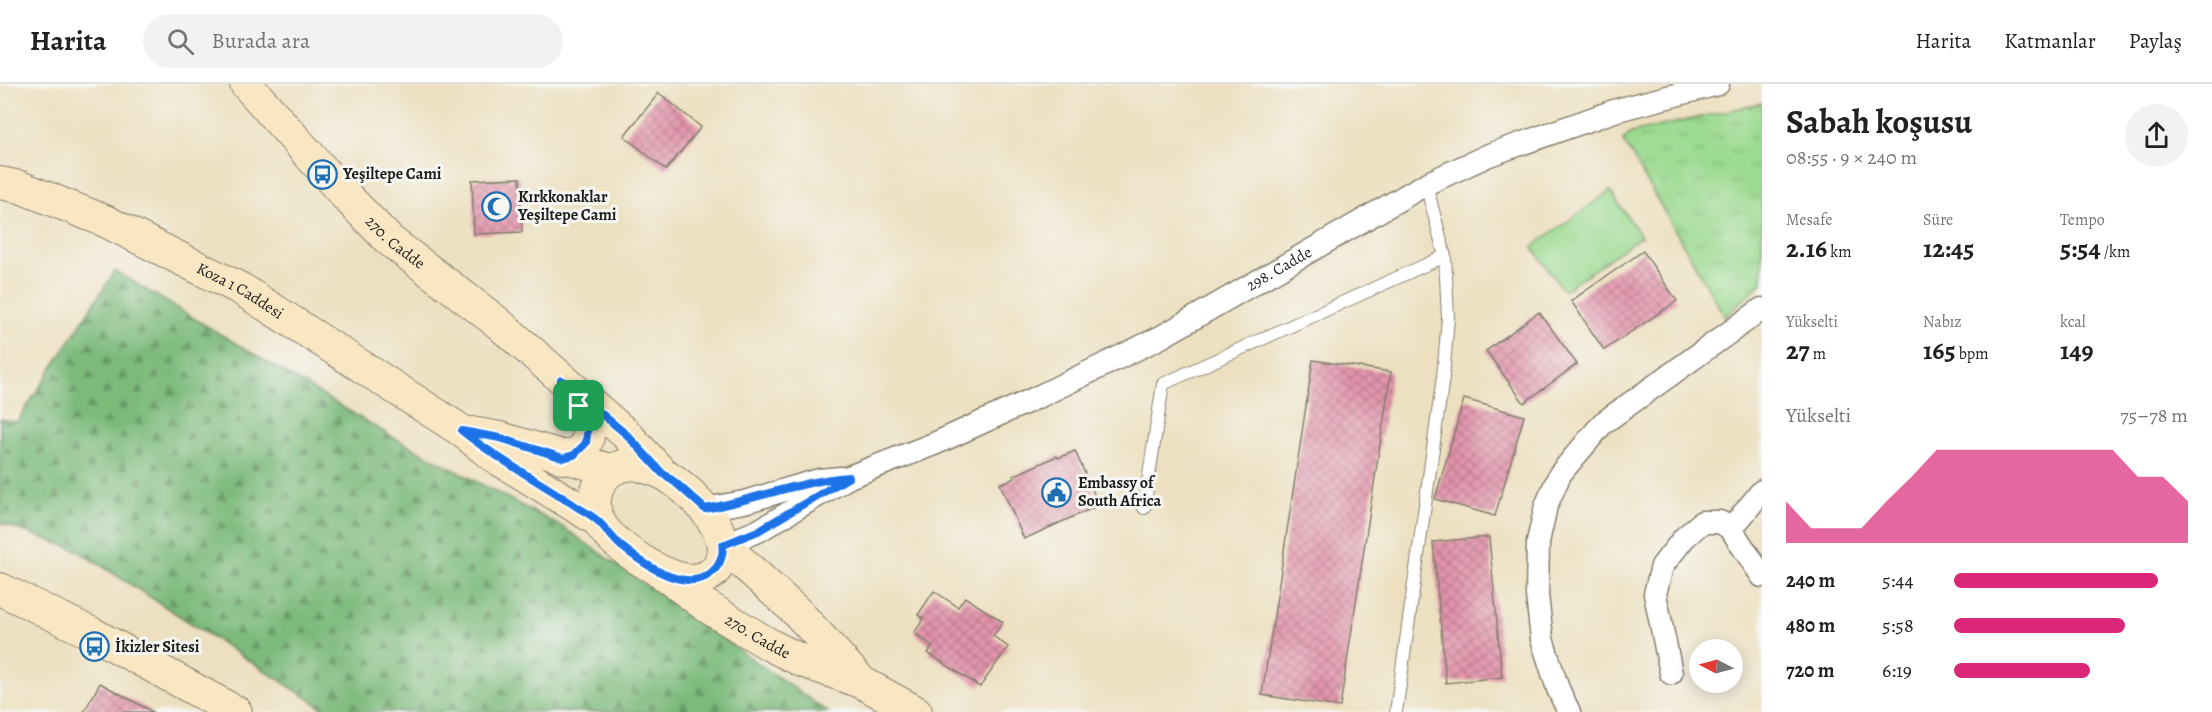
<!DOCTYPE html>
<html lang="tr">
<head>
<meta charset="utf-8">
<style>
	body { margin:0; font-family:Alegreya,serif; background:#f2f2f2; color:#202124; height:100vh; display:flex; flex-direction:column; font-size:22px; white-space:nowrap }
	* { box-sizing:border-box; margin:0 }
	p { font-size:20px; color:#757577 }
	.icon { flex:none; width:33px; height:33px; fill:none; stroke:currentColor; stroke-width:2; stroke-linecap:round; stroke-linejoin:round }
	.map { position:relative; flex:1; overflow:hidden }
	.sheet { display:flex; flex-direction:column; background:#fff; width:450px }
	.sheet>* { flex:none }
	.needle { width:39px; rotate:276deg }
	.fabs { position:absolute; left:1689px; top:555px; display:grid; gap:12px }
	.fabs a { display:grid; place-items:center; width:54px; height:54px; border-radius:50%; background:#fff; box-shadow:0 3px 15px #0003; font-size:30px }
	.pin { position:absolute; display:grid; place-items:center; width:51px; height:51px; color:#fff; margin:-26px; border-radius:12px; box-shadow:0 3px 9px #0006 }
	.round { display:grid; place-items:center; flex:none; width:63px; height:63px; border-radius:32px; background:#f2f2f2 }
	.summary { display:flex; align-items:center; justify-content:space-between; height:102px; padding:0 24px }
	h1 { font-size:33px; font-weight:700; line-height:45px }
	.metrics { display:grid; grid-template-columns:repeat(3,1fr); gap:9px; height:102px; padding:6px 24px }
	.metrics div { display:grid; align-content:center }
	.metrics b { font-size:26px; font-weight:700 }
	.metrics small { font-size:16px; font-weight:400 }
	.metrics p { font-size:16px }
	.chart { height:168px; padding:12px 24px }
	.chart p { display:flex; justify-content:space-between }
	.chart svg { width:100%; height:108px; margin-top:6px; fill:#db2777; opacity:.7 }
	ul { padding:0 24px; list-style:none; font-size:20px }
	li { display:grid; grid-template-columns:96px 72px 1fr; align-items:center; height:45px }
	li i { height:15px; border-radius:8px; background:#db2777 }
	header { display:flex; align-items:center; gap:36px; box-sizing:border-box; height:84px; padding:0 30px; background:#fff; border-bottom:2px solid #e0e0e0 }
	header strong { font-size:28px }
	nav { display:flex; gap:33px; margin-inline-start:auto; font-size:21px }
	.search { width:420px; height:54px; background:#f2f2f2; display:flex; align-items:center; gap:15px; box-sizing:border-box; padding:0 21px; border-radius:33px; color:#757577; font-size:22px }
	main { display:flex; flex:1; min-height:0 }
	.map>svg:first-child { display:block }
	.grass { fill:url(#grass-tufts); stroke:#5c7b56; stroke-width:1.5 }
	.forest { fill:url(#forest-firs); stroke:#4c6b4b; stroke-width:1.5 }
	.pitch { fill:#9bda90; stroke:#5c7b56; stroke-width:1.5 }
	.building { fill:url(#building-cross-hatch) }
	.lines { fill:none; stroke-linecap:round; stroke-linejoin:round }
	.lane-casing { stroke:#847e6e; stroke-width:14 }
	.street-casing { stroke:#847e6e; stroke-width:25 }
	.secondary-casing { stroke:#847e6e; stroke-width:34 }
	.lane { stroke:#fff; stroke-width:12 }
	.street { stroke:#fff; stroke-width:22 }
	.secondary { stroke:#f9e7c3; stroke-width:32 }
	.route-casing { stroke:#fff; stroke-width:12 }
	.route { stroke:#1a73e8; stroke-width:8 }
	.labels { text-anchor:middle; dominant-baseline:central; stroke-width:6; stroke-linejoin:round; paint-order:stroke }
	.poi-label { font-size:16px; font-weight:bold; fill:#1c1c1c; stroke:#f6f6f2; text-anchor:start }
	.street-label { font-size:16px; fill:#1c1c1c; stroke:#f6f6f2 }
</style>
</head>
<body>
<header>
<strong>Harita</strong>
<div class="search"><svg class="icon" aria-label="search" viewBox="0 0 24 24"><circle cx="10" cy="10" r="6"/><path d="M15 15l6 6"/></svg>Burada ara</div>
<nav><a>Harita</a><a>Katmanlar</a><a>Paylaş</a></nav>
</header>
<main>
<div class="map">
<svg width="1762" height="628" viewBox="0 0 1762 628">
	<defs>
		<pattern id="grass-tufts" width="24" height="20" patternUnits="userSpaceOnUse" patternTransform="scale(1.5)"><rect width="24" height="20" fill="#9bda90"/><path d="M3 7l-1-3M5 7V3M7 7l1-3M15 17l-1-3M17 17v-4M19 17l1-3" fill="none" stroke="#85ba7c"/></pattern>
		<pattern id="forest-firs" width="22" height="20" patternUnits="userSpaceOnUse" patternTransform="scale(1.5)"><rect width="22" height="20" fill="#7cba7a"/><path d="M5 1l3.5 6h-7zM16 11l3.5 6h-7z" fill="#659663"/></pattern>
		<pattern id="building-cross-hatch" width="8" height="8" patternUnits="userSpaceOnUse" patternTransform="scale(1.5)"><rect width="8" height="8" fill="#e394ac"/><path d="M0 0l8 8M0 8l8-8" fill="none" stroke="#b7788b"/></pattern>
	</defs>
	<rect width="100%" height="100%" fill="#f6f6f2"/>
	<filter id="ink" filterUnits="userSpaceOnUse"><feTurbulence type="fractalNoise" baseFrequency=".0167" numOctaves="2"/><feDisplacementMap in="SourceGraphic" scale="12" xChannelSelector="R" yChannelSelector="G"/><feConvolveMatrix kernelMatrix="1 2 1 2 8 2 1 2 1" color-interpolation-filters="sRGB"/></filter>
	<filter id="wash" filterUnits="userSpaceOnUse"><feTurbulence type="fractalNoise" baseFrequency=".008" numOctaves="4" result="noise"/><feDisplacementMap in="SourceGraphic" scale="24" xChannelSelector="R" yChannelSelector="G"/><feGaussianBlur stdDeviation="1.35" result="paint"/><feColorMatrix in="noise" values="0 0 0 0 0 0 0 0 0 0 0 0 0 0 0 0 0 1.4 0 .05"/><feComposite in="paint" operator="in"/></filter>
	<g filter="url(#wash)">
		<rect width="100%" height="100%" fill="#ede0c0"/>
		<!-- grass -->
		<path class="grass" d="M1762,19V198L1725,233L1623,56L1631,49Z"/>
		<!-- forest -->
		<path class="forest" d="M115,187L389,351L564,444L828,628H329L77,466L0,439V335L17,338Z"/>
		<!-- pitch -->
		<path class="pitch" d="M1610,107L1641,152L1564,207L1532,163Z"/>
		<g id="blocks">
			<!-- building -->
			<path class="building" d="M659,9L701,43L666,86L624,52Z
				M520,94L522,148L474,150L472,96Z
				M1643,167L1677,217L1604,266L1571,217Z
				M1539,228L1577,280L1524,319L1486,267Z
				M1313,276L1391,288L1340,623L1262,611Z
				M1464,315L1524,332L1495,432L1435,415Z
				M1075,367L1099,421L1024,455L1000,400L1015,394L1013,392L1057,372L1058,374Z
				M1489,453L1502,593L1446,599L1433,458Z
				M934,507L958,523L965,513L1003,538L993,552L1008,563L980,603L928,569L933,562L914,549L924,535L918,531Z
				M100,599L153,628H84Z"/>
		</g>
	</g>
	<g filter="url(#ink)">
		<use href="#blocks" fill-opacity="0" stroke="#847e6e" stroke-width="1.5"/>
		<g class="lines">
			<defs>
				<path id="lane" d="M1144,424L1163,300L1445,172
					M1396,628L1443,293L1448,234L1445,172L1426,100"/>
				<g id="street">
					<path d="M705,425L744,418L819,396L841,394"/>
					<path d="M1731,445L1762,492"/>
					<path id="s1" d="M723,461L758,447L849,393L934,360L1040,312L1161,253L1426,100L1489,71L1617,26L1718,0"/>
					<path d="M1671,589L1655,510L1662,482L1684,454L1702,438H1720L1731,445L1762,407"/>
					<path d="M1569,628L1558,605L1542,555L1537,511L1538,458L1546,422L1560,390L1603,339L1762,225"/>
				</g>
				<g id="secondary">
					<path id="s2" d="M246,0L345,111L389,156L497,238L627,351L662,389"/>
					<path id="s3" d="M0,99L20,103L105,137L241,205L462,347L492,371L599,437"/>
					<path d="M472,349L500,354L610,386"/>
					<path d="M563,374C604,363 586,334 570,309"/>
					<path d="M636,380C644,383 653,385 662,389C688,403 742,453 716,485C708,495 695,497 683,495C658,490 610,460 598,436C593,425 594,412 599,401C607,385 619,381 636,380Z"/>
					<path d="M723,461L798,529L858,594"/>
					<path id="s4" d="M666,492L706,522L770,561L802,577L863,599L916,628"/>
					<path d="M0,505L93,550L236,628"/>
				</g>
			</defs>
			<!-- lane casing -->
			<use href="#lane" class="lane-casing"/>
			<!-- street casing -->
			<use href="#street" class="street-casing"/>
			<!-- secondary casing -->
			<use href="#secondary" class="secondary-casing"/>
			<!-- lane -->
			<use href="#lane" class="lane"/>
			<!-- street -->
			<use href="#street" class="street"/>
			<!-- secondary -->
			<use href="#secondary" class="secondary"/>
		</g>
	</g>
	<g class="lines" filter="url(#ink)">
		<defs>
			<path id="route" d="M561,296L627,351L662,389L676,399L705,425C753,416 800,397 849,393L758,447L723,461C723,472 720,482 711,489C685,510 642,479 621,462C613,455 607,446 599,438C593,432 584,427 577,423C539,397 498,376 462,347L500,354L563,374L574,371L586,359L588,342L586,334Z"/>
		</defs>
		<!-- route casing -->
		<use href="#route" class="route-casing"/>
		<!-- route -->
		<use href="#route" class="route"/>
	</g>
	<!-- icons -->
	<defs>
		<symbol id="bus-ring" viewBox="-11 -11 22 22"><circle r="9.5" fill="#f6f6f2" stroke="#1f6fb2" stroke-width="1.5"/><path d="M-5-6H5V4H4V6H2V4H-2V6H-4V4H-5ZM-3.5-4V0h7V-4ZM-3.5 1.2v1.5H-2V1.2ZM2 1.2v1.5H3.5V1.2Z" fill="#1f6fb2"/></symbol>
		<symbol id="mosque-ring" viewBox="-11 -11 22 22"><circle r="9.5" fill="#f6f6f2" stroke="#1f6fb2" stroke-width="1.5"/><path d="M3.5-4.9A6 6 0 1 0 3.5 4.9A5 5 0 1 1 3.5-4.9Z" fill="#1f6fb2"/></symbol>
		<symbol id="civic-ring" viewBox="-11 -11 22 22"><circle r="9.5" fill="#f6f6f2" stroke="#1f6fb2" stroke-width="1.5"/><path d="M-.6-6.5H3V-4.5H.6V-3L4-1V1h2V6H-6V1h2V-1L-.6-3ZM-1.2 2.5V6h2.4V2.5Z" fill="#1f6fb2"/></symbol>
	</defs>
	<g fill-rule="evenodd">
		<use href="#bus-ring" x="306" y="74" width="33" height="33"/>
		<use href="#mosque-ring" x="480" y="106" width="33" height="33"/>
		<use href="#civic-ring" x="1040" y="392" width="33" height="33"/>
		<use href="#bus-ring" x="78" y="546" width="33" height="33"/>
	</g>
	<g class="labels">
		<!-- poi labels -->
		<g class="poi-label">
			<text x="343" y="90">Yeşiltepe Cami</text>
			<text x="518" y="113">Kırkkonaklar<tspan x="518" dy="18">Yeşiltepe Cami</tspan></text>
			<text x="1078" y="399">Embassy of<tspan x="1078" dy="18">South Africa</tspan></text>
			<text x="115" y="563">İkizler Sitesi</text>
		</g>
		<!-- street labels -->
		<g class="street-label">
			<text stroke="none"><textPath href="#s2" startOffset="218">270. Cadde</textPath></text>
			<text stroke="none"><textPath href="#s1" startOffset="622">298. Cadde</textPath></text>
			<text stroke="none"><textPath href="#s3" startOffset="264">Koza 1 Caddesi</textPath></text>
			<text stroke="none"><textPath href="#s4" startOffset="110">270. Cadde</textPath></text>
		</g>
	</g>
</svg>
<div class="fabs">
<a><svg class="needle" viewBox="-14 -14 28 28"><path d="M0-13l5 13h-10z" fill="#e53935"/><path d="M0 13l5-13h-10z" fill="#757577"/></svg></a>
</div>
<div class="pin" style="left:579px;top:322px;background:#1e9e55"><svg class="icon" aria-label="arrive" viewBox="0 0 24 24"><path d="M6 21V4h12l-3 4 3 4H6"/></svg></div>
</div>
<section class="sheet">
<div class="summary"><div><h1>Sabah koşusu</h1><p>08:55 · 9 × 240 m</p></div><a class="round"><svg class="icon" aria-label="share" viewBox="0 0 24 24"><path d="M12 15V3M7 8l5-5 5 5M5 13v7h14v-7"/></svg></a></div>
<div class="metrics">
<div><p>Mesafe</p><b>2.16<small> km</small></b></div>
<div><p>Süre</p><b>12:45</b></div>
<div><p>Tempo</p><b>5:54<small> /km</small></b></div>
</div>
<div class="metrics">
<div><p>Yükselti</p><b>27<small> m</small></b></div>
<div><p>Nabız</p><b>165<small> bpm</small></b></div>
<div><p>kcal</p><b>149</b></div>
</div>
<div class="chart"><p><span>Yükselti</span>75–78 m</p>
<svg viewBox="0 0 160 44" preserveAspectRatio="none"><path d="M0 44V27L10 38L20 38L30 38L40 27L50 17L60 6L70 6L80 6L90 6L100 6L110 6L120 6L130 6L140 17L150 17L160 27V44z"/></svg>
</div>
<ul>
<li><b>240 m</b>5:44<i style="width:87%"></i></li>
<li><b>480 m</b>5:58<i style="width:73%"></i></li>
<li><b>720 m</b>6:19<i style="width:58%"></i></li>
</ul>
</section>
</main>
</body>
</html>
